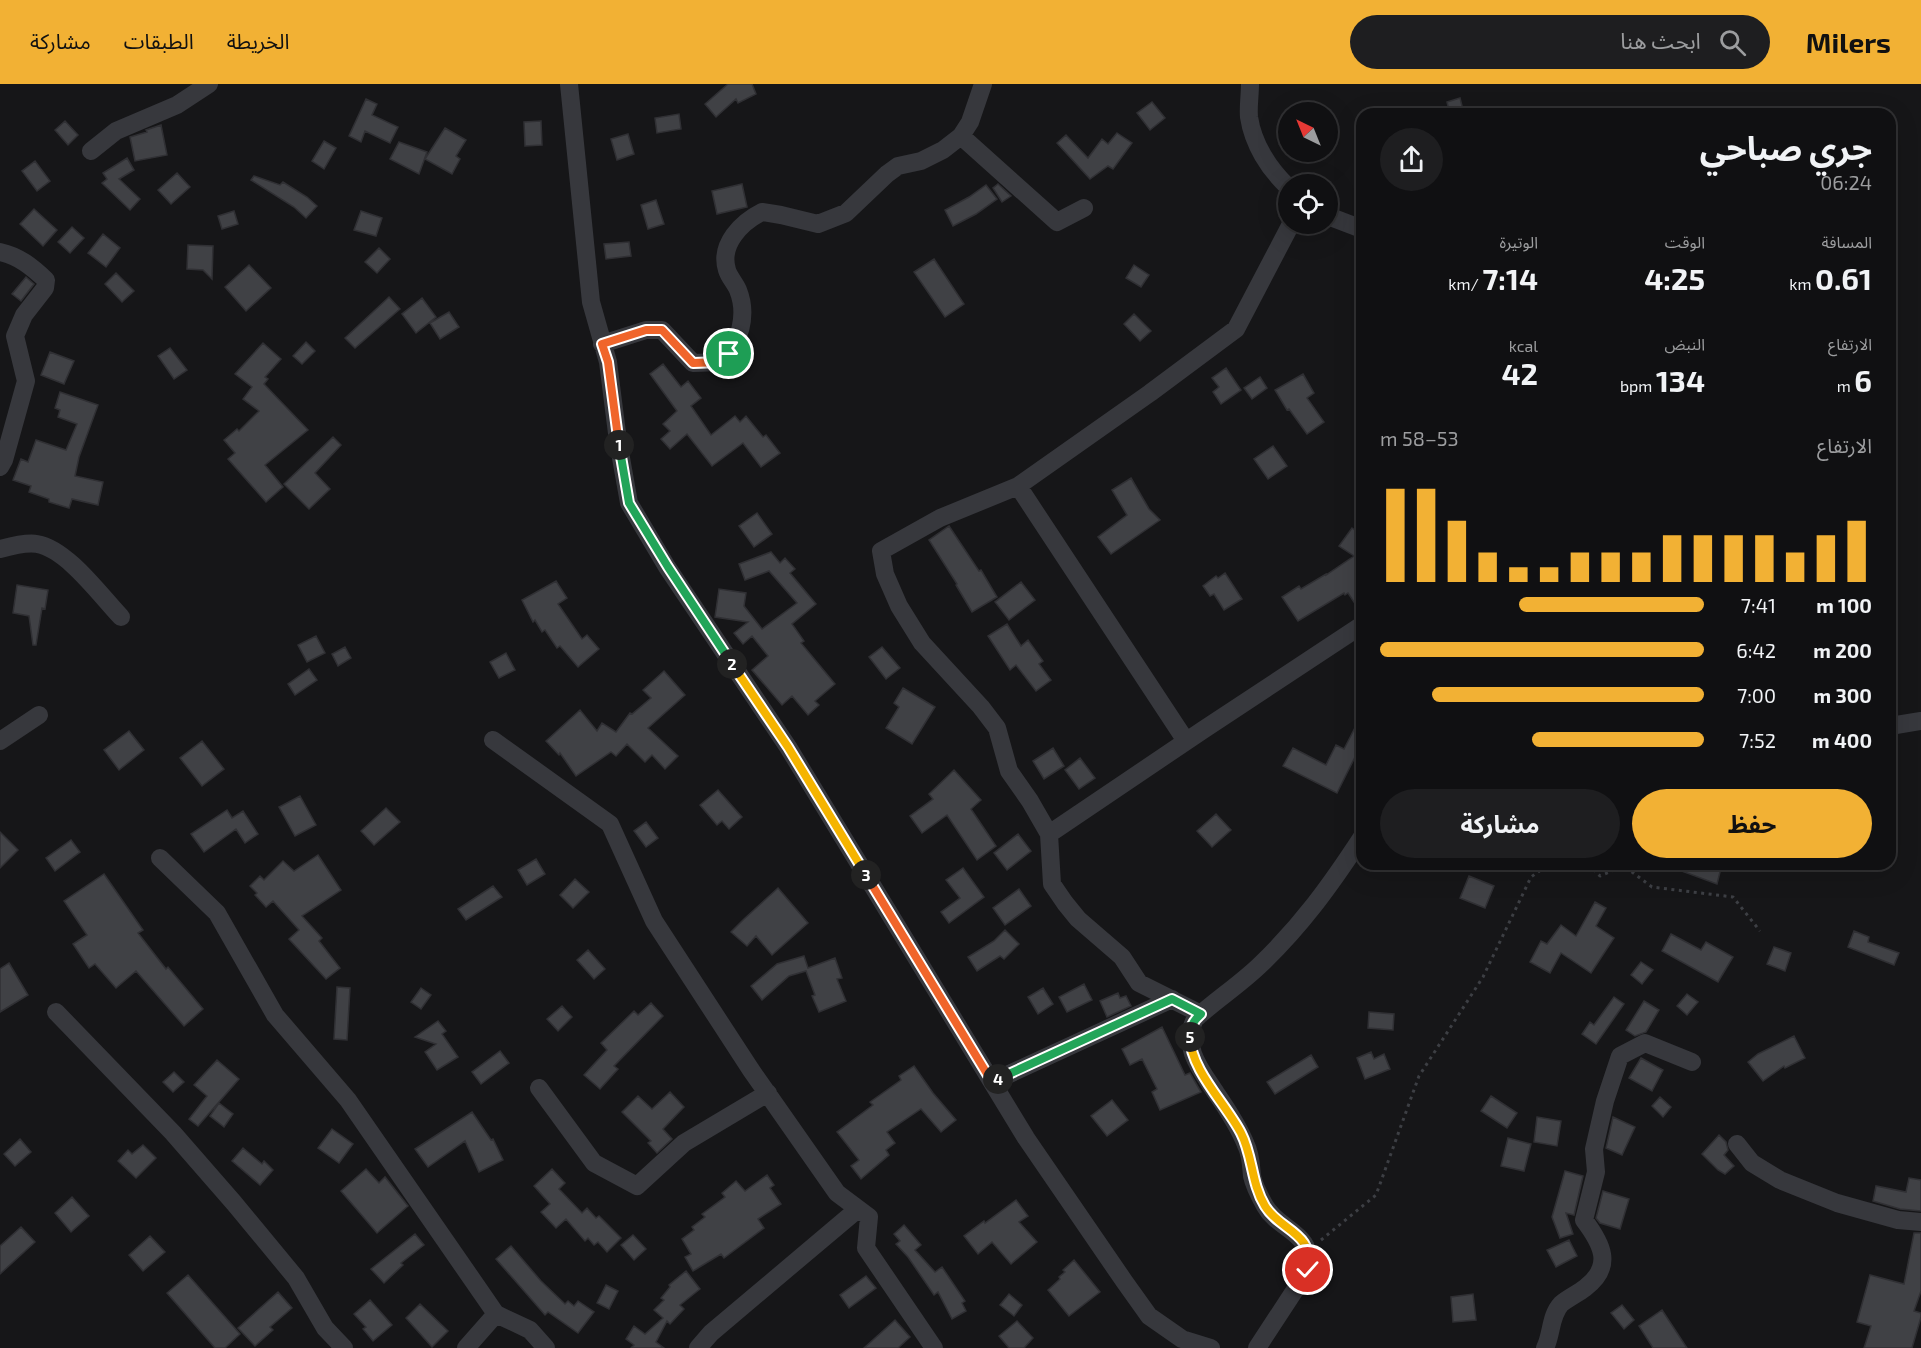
<!DOCTYPE html>
<html lang="ar">
<head>
<meta charset="utf-8">
<style>
	body { margin:0; font-family:"Exo 2","Noto Sans Arabic",sans-serif; background:#1e1e20; color:#f1f3f6; direction:rtl; height:100vh; display:flex; flex-direction:column; font-size:22px; white-space:nowrap }
	* { box-sizing:border-box; margin:0 }
	p { font-size:20px; color:#9c9d9f }
	.icon { flex:none; width:33px; height:33px; fill:none; stroke:currentColor; stroke-width:2; stroke-linecap:round; stroke-linejoin:round }
	.map { position:relative; flex:1; overflow:hidden; direction:ltr }
	.panel { position:absolute; left:1356px; top:24px; width:540px; height:762px; display:flex; flex-direction:column; background:#101012; border-radius:18px; box-shadow:0 6px 24px #0002,0 0 0 2px #303032; direction:rtl }
	.panel>* { flex:none }
	.needle { width:39px; rotate:317deg }
	.fabs { position:absolute; left:1278px; top:18px; display:grid; gap:12px }
	.fabs a { display:grid; place-items:center; width:60px; height:60px; border-radius:50%; background:#101012; box-shadow:0 6px 24px #0002,0 0 0 2px #303032; font-size:30px }
	.pin { position:absolute; display:grid; place-items:center; width:51px; height:51px; color:#fff; margin:-26px; border:3px solid #fff; border-radius:50%; box-shadow:0 2px 6px #0007 }
	.km { position:absolute; width:30px; height:30px; margin:-15px; border-radius:50%; background:#222; color:#fff; font-size:16px; line-height:30px; text-align:center }
	.round { display:grid; place-items:center; flex:none; width:63px; height:63px; border-radius:32px; background:#1e1e20 }
	.overview { display:flex; align-items:center; justify-content:space-between; height:102px; padding:0 24px }
	h1 { font-size:33px; font-weight:700; line-height:45px }
	.figures { display:grid; grid-template-columns:repeat(3,1fr); gap:9px; height:102px; padding:6px 24px }
	.figures div { display:grid; align-content:center }
	.figures b { font-size:30px; font-weight:700 }
	.figures small { font-size:16px; font-weight:400 }
	.figures p { font-size:16px }
	.chart { height:168px; padding:12px 24px }
	.chart p { display:flex; justify-content:space-between }
	.chart svg { width:100%; height:108px; margin-top:6px; stroke:#f2b134; stroke-width:6 }
	.cta { display:flex; gap:12px; margin-top:auto; padding:12px 24px }
	.cta a { flex:1; height:69px; border-radius:36px; background:#f2b134; color:#111; font-size:24px; font-weight:700; line-height:69px; text-align:center }
	.cta a+a { background:#1e1e20; color:#f1f3f6 }
	ul { padding:0 24px; list-style:none; font-size:20px }
	li { display:grid; grid-template-columns:96px 72px 1fr; align-items:center; height:45px }
	li i { height:15px; border-radius:8px; background:#f2b134 }
	header { display:flex; align-items:center; gap:36px; box-sizing:border-box; height:84px; padding:0 30px; background:#f2b134; color:#111 }
	header strong { font-size:28px }
	nav { display:flex; gap:33px; margin-inline-start:auto; font-size:21px }
	.search { width:420px; height:54px; background:#1e1e20; display:flex; align-items:center; gap:15px; box-sizing:border-box; padding:0 21px; border-radius:33px; color:#9c9d9f; font-size:22px }
	.map>svg:first-child { display:block }
	.building { fill:#404145; stroke:#303034; stroke-width:1.5 }
	.lines { fill:none; stroke-linecap:round; stroke-linejoin:round }
	.path { stroke:#3d3f44; stroke-width:3; stroke-dasharray:3 4.5; stroke-linecap:butt }
	.street { stroke:#37383d; stroke-width:18 }
	.split-1-casing { stroke:#fff; stroke-width:12 }
	.split-2-casing { stroke:#fff; stroke-width:12 }
	.split-3-casing { stroke:#fff; stroke-width:12 }
	.split-4-casing { stroke:#fff; stroke-width:12 }
	.split-5-casing { stroke:#fff; stroke-width:12 }
	.split-6-casing { stroke:#fff; stroke-width:12 }
	.split-1 { stroke:#f0652b; stroke-width:8 }
	.split-2 { stroke:#22a559; stroke-width:8 }
	.split-3 { stroke:#f5b400; stroke-width:8 }
	.split-4 { stroke:#f0652b; stroke-width:8 }
	.split-5 { stroke:#22a559; stroke-width:8 }
	.split-6 { stroke:#f5b400; stroke-width:8 }
</style>
</head>
<body>
<header>
<strong>Milers</strong>
<div class="search"><svg class="icon" aria-label="search" viewBox="0 0 24 24"><circle cx="10" cy="10" r="6"/><path d="M15 15l6 6"/></svg>ابحث هنا</div>
<nav><a>الخريطة</a><a>الطبقات</a><a>مشاركة</a></nav>
</header>
<div class="map">
<svg width="1921" height="1264" viewBox="0 0 1921 1264">
	<rect width="100%" height="100%" fill="#161618"/>
	<!-- building -->
	<path class="building" d="M728,0H752L756,10L738,19L736,15L716,33L705,20Z
		M1460,14L1464,30H1450L1447,18Z
		M366,15L377,20L372,31L398,43L390,59L365,47L361,58L349,52Z
		M1152,18L1165,34L1150,46L1137,29Z
		M679,30L681,45L657,49L655,34Z
		M65,37L78,51L68,61L55,46Z
		M541,37L542,61L525,62L524,38Z
		M161,41L167,71L135,77L130,53L147,48L146,46Z
		M445,44L466,56L456,72L460,75L452,90L425,75Z
		M1117,49L1132,59L1113,85L1108,82L1090,95L1057,59L1066,51L1088,74L1102,55L1108,60Z
		M628,50L634,70L617,76L611,55Z
		M324,57L336,64L324,85L312,77Z
		M399,58L427,68L419,90L390,75Z
		M127,74L134,86L119,95L140,115L130,126L102,99L107,95L103,89Z
		M35,77L50,97L37,107L22,87Z
		M177,89L190,103L171,120L158,106Z
		M254,92L280,101L283,98L307,113L317,122L306,134L294,123L251,96Z
		M742,100L747,123L717,130L712,107Z
		M998,100L1011,112L1002,118L993,104Z
		M986,101L997,115L976,130L953,142L945,126L969,113Z
		M656,116L664,140L648,145L641,121Z
		M34,125L57,146L43,162L20,140Z
		M234,127L238,140L222,145L218,132Z
		M361,127L382,134L376,152L354,146Z
		M72,143L84,154L70,169L58,158Z
		M103,150L120,164L106,183L88,169Z
		M629,158L631,172L606,175L604,160Z
		M188,161L213,162L212,195L203,186L187,185Z
		M379,164L390,175L377,189L365,178Z
		M934,175L964,220L945,233L914,188Z
		M249,181L271,204L246,227L225,203Z
		M1134,181L1149,191L1141,203L1126,194Z
		M116,189L134,207L122,218L105,200Z
		M26,193L34,200L21,217L12,210Z
		M389,213L400,225L355,264L345,254Z
		M422,214L436,233L416,249L402,230Z
		M449,228L459,243L440,255L430,239Z
		M1134,230L1151,247L1140,257L1124,240Z
		M306,258L315,267L302,280L293,272Z
		M263,259L281,275L265,293L268,295L264,300L308,346L265,381L283,403L266,418L228,375L235,369L224,356L237,345L239,347L259,327L243,315L252,303L235,290Z
		M170,264L187,286L174,295L158,272Z
		M50,268L74,277L64,300L41,291Z
		M663,280L681,303L688,297L701,314L691,322L711,351L735,332L740,338L746,332L763,353L766,351L780,369L761,383L743,359L712,382L687,350L670,365L661,355L670,347L663,340L677,327L650,290Z
		M1226,284L1241,306L1221,320L1213,308L1219,303L1212,294Z
		M1303,290L1314,309L1307,314L1324,338L1307,350L1289,325L1287,326L1275,306Z
		M1260,293L1267,304L1252,315L1244,304Z
		M60,308L98,321L79,373L75,392L103,398L98,421L72,415L69,424L49,418V415L29,408L31,402L13,396L21,375L28,378L36,356L66,366L77,340L58,333L60,326L55,324Z
		M333,353L341,361L315,389L330,405L309,425L284,400Z
		M1273,362L1287,382L1268,395L1254,375Z
		M1131,394L1149,425L1160,436L1111,470L1098,453L1127,431L1112,406Z
		M757,429L772,450L754,463L739,442Z
		M949,442L979,487L981,486L997,513L972,528L956,501L957,500L929,456Z
		M1352,444L1362,451V530L1348,509L1345,511L1344,509L1298,537L1282,513L1299,502L1301,505L1326,490V491L1354,472L1339,462Z
		M771,468L780,479L785,474L795,485L790,489L816,520L792,540L804,557L801,559L835,600L815,617L819,621L808,631L792,612L782,621L752,586L768,572L752,552L743,560L734,549L748,538L715,533L719,505L746,509L744,522L762,545L797,519L769,487L745,496L739,480Z
		M1225,489L1242,515L1224,526L1214,510L1210,512L1203,502L1216,492L1218,494Z
		M556,497L567,514L558,520L582,555L587,551L599,565L578,583L560,562L557,564L545,546L542,548L535,536L533,538L522,516Z
		M1021,498L1035,516L1009,536L995,518Z
		M17,501L48,506L45,525L42,524L36,561H33L29,532L13,529Z
		M1007,540L1021,562L1028,556L1043,577L1039,580L1051,596L1036,607L1016,581L1010,586L988,552Z
		M316,552L325,569L307,578L298,561Z
		M345,563L351,574L338,582L332,570Z
		M882,563L900,584L886,595L869,573Z
		M506,569L515,586L499,594L490,578Z
		M309,585L317,596L295,611L288,600Z
		M664,587L685,611L648,644L678,672L665,685L652,671L645,678L627,660L616,672L611,668L576,692L560,669L559,671L546,657L580,626L597,647L602,639L616,648L630,629L632,630L651,614L643,606Z
		M903,604L935,623L912,660L886,644L899,623L894,619Z
		M1362,630V659L1337,709L1283,682L1293,664L1326,681L1336,661L1344,665Z
		M129,647L144,666L119,686L104,666Z
		M202,657L224,685L202,702L180,674Z
		M1053,664L1064,682L1044,695L1033,677Z
		M1080,674L1095,694L1079,705L1065,686Z
		M954,686L981,716L971,725L996,762L977,776L947,731L922,749L910,732L933,715L929,710Z
		M718,706L742,733L729,745L722,737L717,741L700,721Z
		M300,712L316,741L295,752L279,723Z
		M386,724L400,738L374,761L361,747Z
		M227,726L232,734L243,727L258,750L245,759L236,745L204,768L191,750Z
		M1216,730L1231,746L1212,763L1197,747Z
		M646,738L658,754L646,763L634,747Z
		M0,748L18,766L0,784Z
		M1018,750L1031,767L1007,786L994,769Z
		M71,756L80,768L55,787L46,774Z
		M318,771L341,806L302,832L322,854L319,857L340,884L326,895L289,855L299,846L273,817L266,823L255,811L257,809L250,802L260,792L264,796L283,777L294,787Z
		M536,775L545,790L527,801L518,786Z
		M1668,780H1722L1717,800L1668,782Z
		M963,784L984,813L949,839L941,828L960,814L946,796Z
		M104,790L143,846L138,849L166,885L168,883L203,925L184,942L136,887L116,904L95,880L89,884L73,860L87,851L64,817Z
		M1469,792L1494,802L1485,824L1460,814Z
		M575,795L589,808L573,824L560,811Z
		M493,802L502,813L466,836L458,825Z
		M778,804L808,839L772,871L756,852L747,862L731,848L744,835Z
		M1019,805L1031,822L1005,841L993,824Z
		M1595,818L1606,824L1596,842L1614,854L1591,889L1561,869L1550,889L1530,878L1541,857L1547,860L1561,841L1576,852Z
		M1005,846L1019,860L1004,875L1000,872L977,887L968,873L994,857Z
		M1854,847L1869,853L1868,858L1899,869L1894,881L1848,863Z
		M1671,850L1701,866L1706,858L1733,873L1718,898L1662,867Z
		M1774,863L1791,869L1785,887L1767,880Z
		M588,866L605,885L594,895L577,876Z
		M804,872L808,884L835,874L842,894L837,895L846,917L819,928L812,912L815,911L806,887L789,892L762,916L751,902L777,880Z
		M1641,878L1653,886L1642,900L1631,891Z
		M9,879L28,911L0,928V885Z
		M1084,900L1092,916L1067,928L1059,913Z
		M337,903L350,904L347,956L334,955Z
		M421,904L431,911L421,925L411,918Z
		M1043,904L1053,920L1038,930L1028,913Z
		M1118,909L1120,914L1126,912L1131,922L1107,933L1100,917Z
		M1687,910L1698,918L1687,931L1677,922Z
		M1614,913L1624,920L1596,960L1582,950L1590,938L1594,941Z
		M1644,917L1659,926L1646,948L1635,952L1626,946Z
		M651,919L663,932L614,982L618,985L600,1005L584,991L607,966L601,959L634,927L638,931Z
		M562,922L572,933L558,947L547,935Z
		M1369,928L1394,930L1393,946L1368,944Z
		M438,937L446,947L442,950L458,973L437,986L425,968L436,960L415,953Z
		M1162,943L1185,991L1190,989L1201,1008L1160,1026L1152,1008L1157,1005L1142,975L1130,981L1122,965Z
		M1794,952L1805,974L1785,984L1784,982L1763,997L1748,978L1758,970Z
		M500,967L509,979L481,1000L472,988Z
		M1371,968L1374,975L1384,970L1390,985L1365,995L1357,974Z
		M1311,971L1318,983L1275,1010L1267,998Z
		M1641,974L1663,986L1652,1007L1629,994Z
		M217,976L239,995L198,1042L189,1035L207,1012L194,1001Z
		M914,982L933,1009L956,1036L941,1048L921,1025L887,1048L895,1059L886,1066L889,1071L861,1095L851,1082L859,1076L837,1048L873,1021L870,1018L901,996L899,992Z
		M174,988L184,998L173,1008L163,998Z
		M670,1008L684,1023L663,1045L672,1055L657,1069L648,1059L651,1057L622,1028L638,1012L652,1025Z
		M1491,1012L1517,1029L1507,1044L1481,1027Z
		M1660,1013L1671,1023L1663,1033L1652,1022Z
		M1112,1016L1128,1036L1107,1052L1091,1032Z
		M219,1019L233,1030L224,1043L210,1032Z
		M472,1028L491,1056L493,1055L503,1076L479,1088L465,1057L428,1083L415,1065Z
		M1537,1033L1561,1037L1557,1062L1534,1058Z
		M1613,1033L1635,1043L1622,1071L1606,1064Z
		M332,1045L353,1060L339,1079L318,1064Z
		M1719,1051L1726,1058L1728,1066L1724,1071L1734,1082L1725,1090L1718,1086L1702,1070Z
		M1508,1054L1531,1060L1524,1087L1501,1082Z
		M20,1055L31,1068L15,1082L4,1070Z
		M143,1061L156,1074L136,1094L118,1077L128,1066L132,1070Z
		M243,1064L262,1080L264,1077L273,1086L260,1101L232,1077Z
		M366,1085L379,1099L385,1093L408,1122L377,1149L341,1107Z
		M552,1085L565,1099L559,1105L582,1129L587,1124L596,1134L599,1132L621,1154L607,1168L598,1158L594,1161L588,1154L585,1157L566,1135L556,1144L541,1128L550,1120L534,1102Z
		M1565,1087L1583,1092L1574,1131L1566,1129L1573,1150L1560,1154L1552,1133Z
		M767,1091L774,1101L770,1104L781,1120L758,1135L764,1144L724,1174L721,1170L693,1187L685,1173L691,1170L682,1155L694,1146L692,1143L705,1133L702,1130L725,1113L722,1109L736,1097L745,1107Z
		M1909,1094L1921,1096V1127L1900,1125L1873,1117L1876,1102L1906,1108Z
		M1603,1107L1629,1115L1620,1145L1600,1139L1596,1134Z
		M72,1113L89,1132L71,1148L55,1129Z
		M1016,1116L1028,1132L1019,1138L1037,1158L1011,1180L992,1158L978,1170L964,1152L984,1137L985,1139Z
		M904,1141L921,1161L915,1166L935,1188L942,1183L965,1217L962,1219L966,1227L952,1235L938,1208L934,1211L908,1173L896,1160L900,1157L894,1150Z
		M21,1143L35,1158L0,1190V1162Z
		M1914,1149H1921V1207L1914,1227L1921,1229V1233L1912,1264H1864L1871,1242L1857,1238L1870,1191L1904,1200Z
		M415,1150L424,1161L401,1179L403,1181L384,1199L371,1185Z
		M633,1151L646,1165L634,1176L621,1161Z
		M150,1152L165,1168L143,1187L129,1171Z
		M1569,1156L1577,1172L1556,1183L1547,1166Z
		M511,1162L541,1197L565,1220L568,1217L574,1222L578,1217L594,1228L578,1249L548,1228L545,1231L496,1175Z
		M1074,1176L1100,1208L1069,1232L1048,1206L1060,1195L1059,1193L1065,1188L1063,1186Z
		M686,1187L700,1205L680,1221L684,1225L670,1240L667,1237L656,1258L664,1264H631L634,1261L626,1255L634,1242L645,1250L663,1234L654,1226L664,1216L661,1214L670,1203L669,1201Z
		M188,1191L240,1250L225,1264H215L167,1209Z
		M866,1192L876,1204L849,1224L840,1211Z
		M606,1201L618,1207L609,1225L597,1219Z
		M278,1208L292,1224L270,1243L273,1246L255,1262L238,1244Z
		M1009,1210L1022,1221L1014,1232L1000,1221Z
		M1473,1210L1476,1236L1453,1238L1451,1213Z
		M370,1216L392,1241L373,1257L363,1245L366,1243L354,1230Z
		M420,1220L448,1247L432,1263L406,1234Z
		M1622,1221L1634,1236L1624,1245L1611,1229Z
		M1662,1226L1687,1264H1653L1639,1242Z
		M895,1236L910,1253L898,1264H864Z
		M1017,1237L1033,1254L1024,1264H1009L999,1252Z"/>
	<g class="lines">
		<!-- path -->
		<path class="path" d="M1588,780L1600,792L1624,782L1652,803L1733,813L1760,847
			M1321,1156L1376,1111L1419,992L1483,893L1531,793L1549,780"/>
		<!-- street -->
		<path class="street" d="M569,0L591,218L608,278L618,357L629,419L667,483L788,663L1026,1054L1124,1197L1149,1232L1182,1255L1211,1264
			M1250,0C1250,11 1248,23 1249,33C1253,60 1269,85 1288,103
			M961,52L1057,138L1084,124
			M91,67L116,47L177,21L209,0
			M1328,132L1362,145
			M0,168C19,172 32,183 46,196L45,204L24,231L15,252L26,297L4,376L0,383
			M602,260L646,246H662L693,279L721,278C740,260 748,231 738,206C735,199 729,193 727,186C719,160 742,138 762,128L781,131L818,140L846,129L887,90L898,82L921,77L943,66L961,52L970,38L983,0
			M1018,402L1150,309L1236,245L1291,140
			M0,465C11,462 26,458 37,460C67,465 100,511 121,533
			M1890,642L1921,637
			M493,656L610,740L654,837L751,986L837,1109L869,1133L866,1164L934,1264
			M0,657L39,631
			M1186,657L1018,402L940,434L881,467L885,490L899,522L922,559L981,623L997,644L1009,687L1030,717L1049,750L1052,800L1065,819L1078,835L1122,873L1139,899L1201,930
			M1049,750L1203,646L1362,541
			M160,774L217,829L275,931L348,1016L496,1230L530,1246L546,1264
			M56,928L173,1049L234,1119L296,1194L325,1244L344,1264
			M992,998L1172,915
			M539,1004L594,1079L637,1102L684,1059L768,1009
			M1737,1060L1752,1079L1780,1096L1837,1119L1898,1136L1921,1138
			M466,1264L496,1230
			M698,1264L711,1249L858,1125
			M1257,1264L1308,1186C1315,1148 1279,1147 1265,1122C1260,1113 1254,1102 1252,1092C1251,1082 1251,1071 1246,1061C1239,1043 1227,1025 1216,1009C1201,986 1181,963 1195,935C1216,916 1239,901 1259,882C1301,842 1330,802 1362,753
			M1545,1264C1552,1250 1550,1232 1561,1220C1568,1214 1577,1210 1585,1204C1614,1182 1602,1160 1584,1136L1596,1088L1594,1065L1605,1017L1620,972L1645,959L1692,978"/>
	</g>
	<g class="lines">
		<defs>
			<path id="split-1" d="M619,361L608,278L602,260L646,246H662L693,279L721,278L729,270"/>
			<path id="split-2" d="M619,361L629,419L668,483L732,580"/>
			<path id="split-3" d="M732,580L788,663L866,791"/>
			<path id="split-4" d="M866,791L992,998L998,995"/>
			<path id="split-5" d="M998,995L1172,915L1201,930C1193,937 1190,943 1190,953"/>
			<path id="split-6" d="M1190,953C1190,985 1226,1020 1241,1049C1253,1072 1251,1099 1265,1122C1280,1147 1315,1148 1308,1186"/>
		</defs>
		<!-- split-1 casing -->
		<use href="#split-1" class="split-1-casing"/>
		<!-- split-2 casing -->
		<use href="#split-2" class="split-2-casing"/>
		<!-- split-3 casing -->
		<use href="#split-3" class="split-3-casing"/>
		<!-- split-4 casing -->
		<use href="#split-4" class="split-4-casing"/>
		<!-- split-5 casing -->
		<use href="#split-5" class="split-5-casing"/>
		<!-- split-6 casing -->
		<use href="#split-6" class="split-6-casing"/>
		<!-- split-1 -->
		<use href="#split-1" class="split-1"/>
		<!-- split-2 -->
		<use href="#split-2" class="split-2"/>
		<!-- split-3 -->
		<use href="#split-3" class="split-3"/>
		<!-- split-4 -->
		<use href="#split-4" class="split-4"/>
		<!-- split-5 -->
		<use href="#split-5" class="split-5"/>
		<!-- split-6 -->
		<use href="#split-6" class="split-6"/>
	</g>
</svg>
<div class="fabs">
<a><svg class="needle" viewBox="-14 -14 28 28"><path d="M0-13l5 13h-10z" fill="#e53935"/><path d="M0 13l5-13h-10z" fill="#9c9d9f"/></svg></a>
<a><svg class="icon" aria-label="locate" viewBox="0 0 24 24"><circle cx="12" cy="12" r="6"/><path d="M12 2v4M12 18v4M2 12h4M18 12h4"/></svg></a>
</div>
<div class="pin" style="left:729px;top:270px;background:#1e9e55"><svg class="icon" aria-label="arrive" viewBox="0 0 24 24"><path d="M6 21V4h12l-3 4 3 4H6"/></svg></div>
<div class="pin" style="left:1308px;top:1186px;background:#d93025"><svg class="icon" aria-label="check" viewBox="0 0 24 24"><path d="M5 12l5 5 9-10"/></svg></div>
<b class="km" style="left:619px;top:361px">1</b>
<b class="km" style="left:732px;top:580px">2</b>
<b class="km" style="left:866px;top:791px">3</b>
<b class="km" style="left:998px;top:995px">4</b>
<b class="km" style="left:1190px;top:953px">5</b>
<section class="panel">
<div class="overview"><div><h1>جري صباحي</h1><p>06:24</p></div><a class="round"><svg class="icon" aria-label="share" viewBox="0 0 24 24"><path d="M12 15V3M7 8l5-5 5 5M5 13v7h14v-7"/></svg></a></div>
<div class="figures">
<div><p>المسافة</p><b>0.61<small> km</small></b></div>
<div><p>الوقت</p><b>4:25</b></div>
<div><p>الوتيرة</p><b>7:14<small> /km</small></b></div>
</div>
<div class="figures">
<div><p>الارتفاع</p><b>6<small> m</small></b></div>
<div><p>النبض</p><b>134<small> bpm</small></b></div>
<div><p>kcal</p><b>42</b></div>
</div>
<div class="chart"><p><span>الارتفاع</span>53–58 m</p>
<svg viewBox="0 0 160 44" preserveAspectRatio="none"><path d="M5 44V6M15 44V6M25 44V19M35 44V32M45 44V38M55 44V38M65 44V32M75 44V32M85 44V32M95 44V25M105 44V25M115 44V25M125 44V25M135 44V32M145 44V25M155 44V19"/></svg>
</div>
<ul>
<li><b>100 m</b>7:41<i style="width:57%"></i></li>
<li><b>200 m</b>6:42<i style="width:100%"></i></li>
<li><b>300 m</b>7:00<i style="width:84%"></i></li>
<li><b>400 m</b>7:52<i style="width:53%"></i></li>
</ul>
<div class="cta"><a>حفظ</a><a>مشاركة</a></div>
</section>
</div>
</body>
</html>
